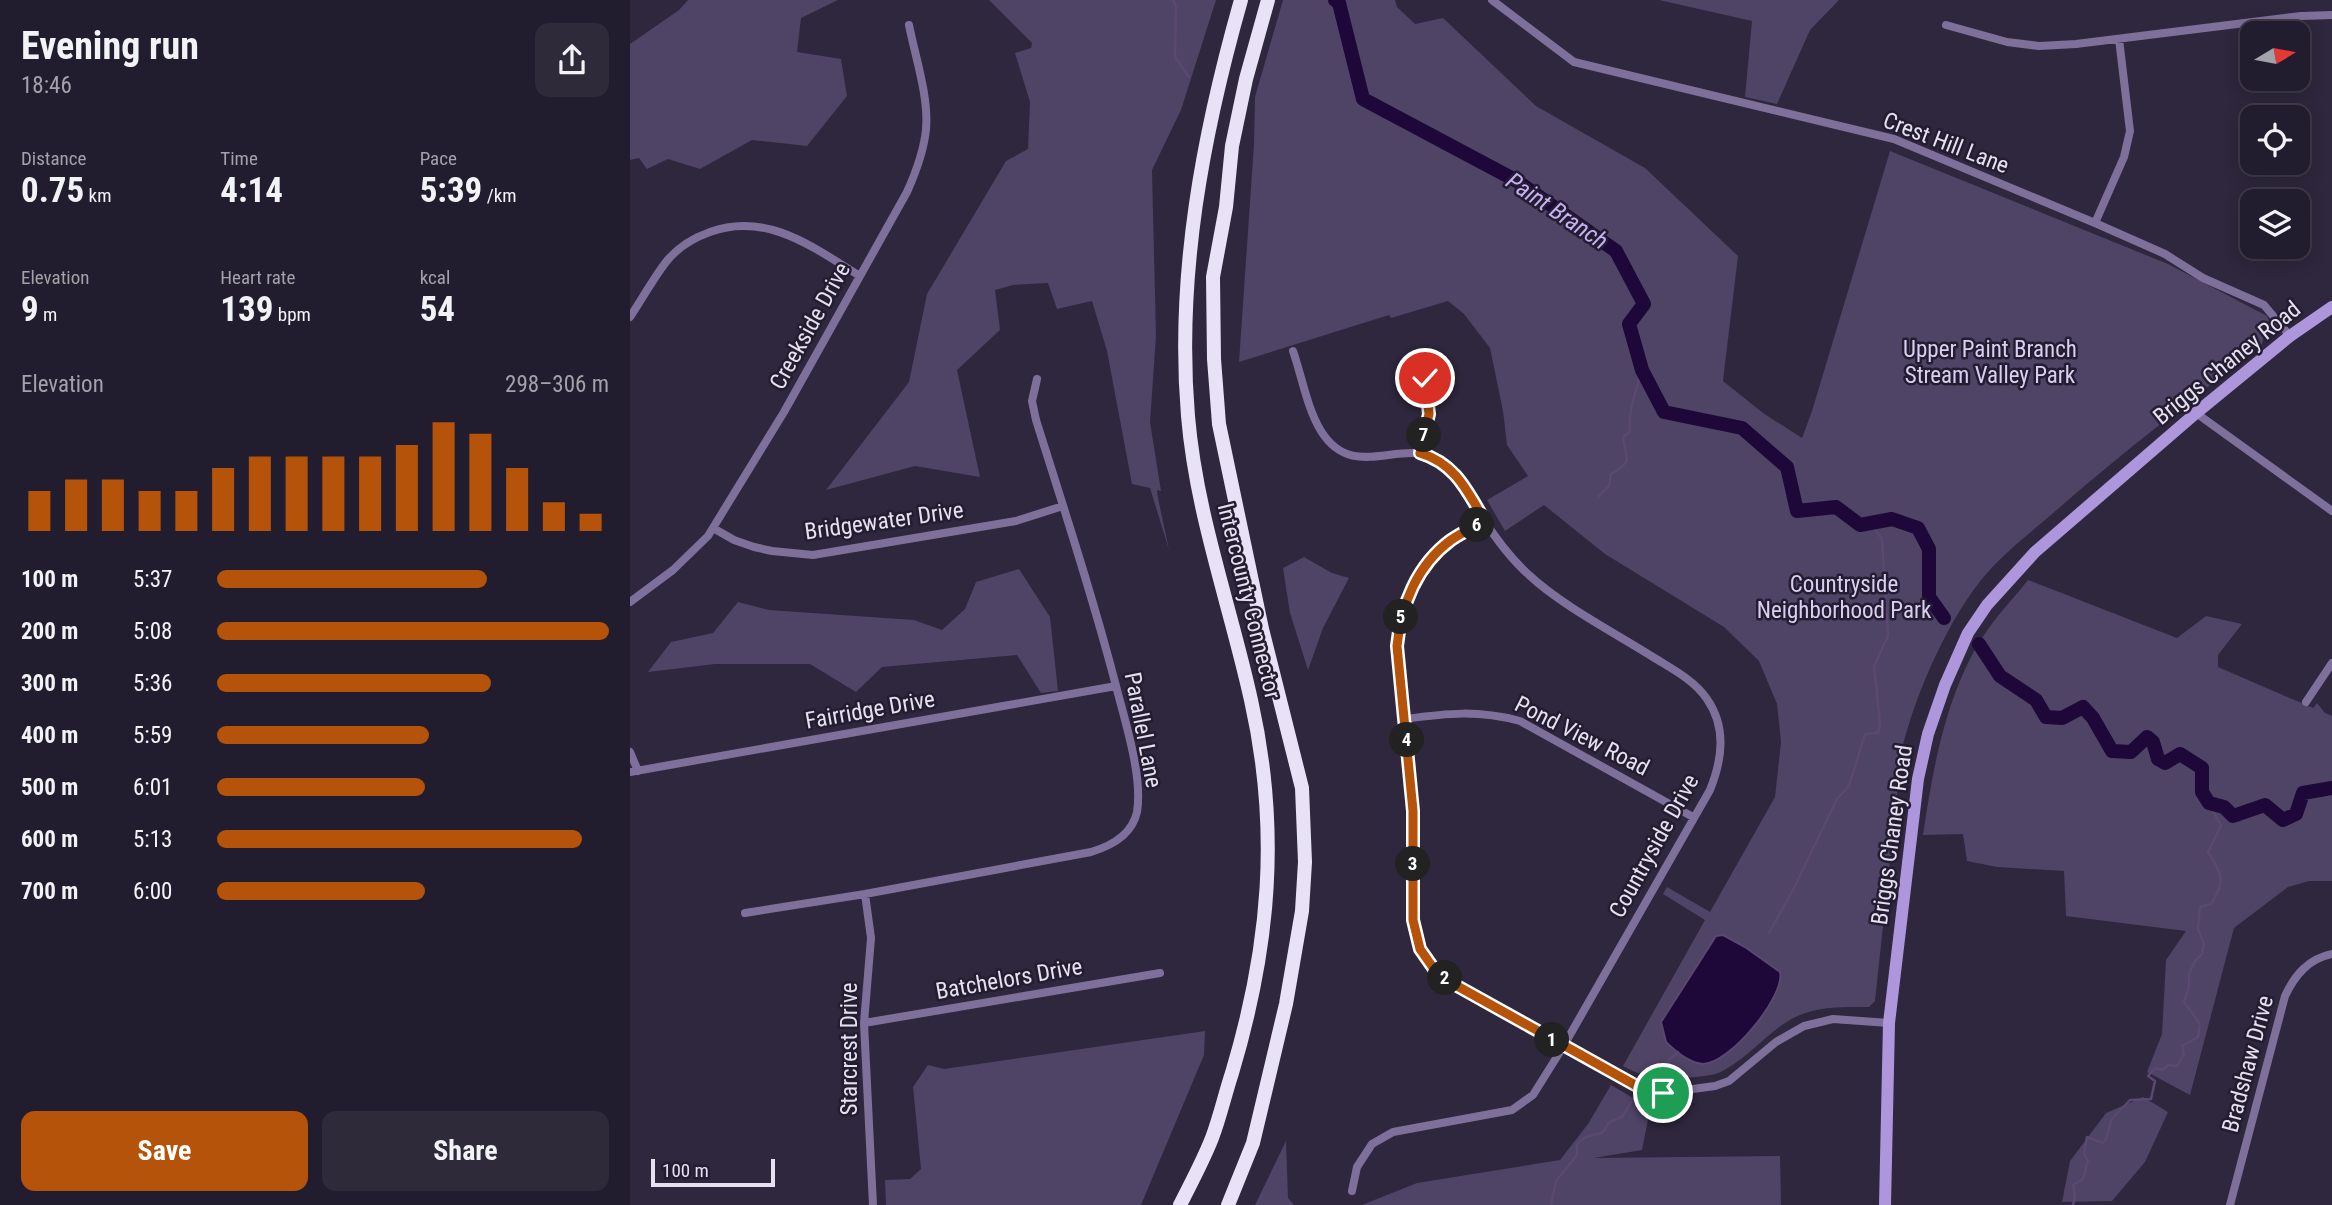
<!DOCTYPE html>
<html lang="en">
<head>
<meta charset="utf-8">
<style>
	body { margin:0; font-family:"Roboto Condensed",sans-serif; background:#2e2a3a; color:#f1f3f6; height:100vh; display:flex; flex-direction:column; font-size:26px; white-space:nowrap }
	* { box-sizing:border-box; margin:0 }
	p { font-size:23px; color:#a2a2aa }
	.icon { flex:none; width:38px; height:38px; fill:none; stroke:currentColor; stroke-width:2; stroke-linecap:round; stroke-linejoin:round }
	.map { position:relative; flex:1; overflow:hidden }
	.details { display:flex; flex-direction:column; background:#221d2e; width:630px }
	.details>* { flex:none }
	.needle { width:46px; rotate:80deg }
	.controls { position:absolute; left:1610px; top:21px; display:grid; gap:14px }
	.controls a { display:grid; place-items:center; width:70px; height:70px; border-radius:14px; background:#221d2e; box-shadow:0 4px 18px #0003,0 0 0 2px #3f3b4a; font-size:35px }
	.scale { position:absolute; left:21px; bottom:18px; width:124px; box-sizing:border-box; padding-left:7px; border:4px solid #e5e1f0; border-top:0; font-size:19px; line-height:24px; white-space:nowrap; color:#e5e1f0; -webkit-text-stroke:5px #241d32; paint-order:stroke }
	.pin { position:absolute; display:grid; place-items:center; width:60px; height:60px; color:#fff; margin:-30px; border:4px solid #fff; border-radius:50%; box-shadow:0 2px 7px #0007 }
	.km { position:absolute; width:35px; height:35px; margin:-18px; border-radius:50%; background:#222; color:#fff; font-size:19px; line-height:35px; text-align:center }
	.round { display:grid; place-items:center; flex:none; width:74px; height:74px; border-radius:14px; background:#2e2a3a }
	.head { display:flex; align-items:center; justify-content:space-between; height:119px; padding:0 21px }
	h1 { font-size:38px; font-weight:700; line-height:52px }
	.figures { display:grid; grid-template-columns:repeat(3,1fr); gap:10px; height:119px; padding:7px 21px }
	.figures div { display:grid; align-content:center }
	.figures b { font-size:35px; font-weight:700 }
	.figures small { font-size:19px; font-weight:400 }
	.figures p { font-size:19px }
	.chart { height:196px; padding:14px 21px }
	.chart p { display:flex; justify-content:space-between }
	.chart svg { width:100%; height:126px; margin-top:7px; stroke:#b45309; stroke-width:6 }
	.primary-button { display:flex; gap:14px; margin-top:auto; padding:14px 21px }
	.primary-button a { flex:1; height:80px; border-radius:14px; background:#b45309; color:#fff; font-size:28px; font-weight:700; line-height:80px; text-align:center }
	.primary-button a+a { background:#2e2a3a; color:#f1f3f6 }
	ul { padding:0 21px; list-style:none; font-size:23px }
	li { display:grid; grid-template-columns:112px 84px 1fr; align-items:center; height:52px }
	li i { height:18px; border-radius:9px; background:#b45309 }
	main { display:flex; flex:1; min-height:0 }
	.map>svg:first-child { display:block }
	.green { fill:#4f4366 }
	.water { fill:#1e0739; stroke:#5a4870; stroke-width:2 }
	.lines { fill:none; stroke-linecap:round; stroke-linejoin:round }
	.stream { stroke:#5a4870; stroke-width:2.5 }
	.river { stroke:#1e0739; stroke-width:14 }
	.street { stroke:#7e709b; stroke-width:8 }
	.secondary { stroke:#ae96dc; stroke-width:12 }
	.highway { stroke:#e8e2f7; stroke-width:14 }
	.route-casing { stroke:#fff; stroke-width:14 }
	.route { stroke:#b45309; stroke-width:9 }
	.labels { text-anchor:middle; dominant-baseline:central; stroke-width:5; stroke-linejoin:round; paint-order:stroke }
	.street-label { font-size:23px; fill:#e5e1f0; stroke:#241d32 }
	.park-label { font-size:23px; fill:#dacff2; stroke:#241d32 }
	.water-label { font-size:24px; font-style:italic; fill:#c7b1f4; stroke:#241d32 }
</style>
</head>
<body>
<main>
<section class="details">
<div class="head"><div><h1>Evening run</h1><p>18:46</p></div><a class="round"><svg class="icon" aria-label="share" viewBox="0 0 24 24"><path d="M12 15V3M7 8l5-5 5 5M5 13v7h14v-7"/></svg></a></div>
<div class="figures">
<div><p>Distance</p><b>0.75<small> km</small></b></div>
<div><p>Time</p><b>4:14</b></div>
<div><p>Pace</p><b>5:39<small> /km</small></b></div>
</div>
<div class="figures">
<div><p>Elevation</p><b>9<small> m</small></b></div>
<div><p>Heart rate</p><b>139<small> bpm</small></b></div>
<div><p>kcal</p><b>54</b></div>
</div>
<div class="chart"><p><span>Elevation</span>298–306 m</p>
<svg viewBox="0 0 160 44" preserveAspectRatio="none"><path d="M5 44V30M15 44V26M25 44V26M35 44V30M45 44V30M55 44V22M65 44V18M75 44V18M85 44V18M95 44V18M105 44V14M115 44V6M125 44V10M135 44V22M145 44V34M155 44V38"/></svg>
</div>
<ul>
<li><b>100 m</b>5:37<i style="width:69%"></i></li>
<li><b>200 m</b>5:08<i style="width:100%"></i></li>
<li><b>300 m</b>5:36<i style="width:70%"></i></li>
<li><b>400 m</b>5:59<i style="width:54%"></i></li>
<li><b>500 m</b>6:01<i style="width:53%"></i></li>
<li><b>600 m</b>5:13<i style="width:93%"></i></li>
<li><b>700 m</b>6:00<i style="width:53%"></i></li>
</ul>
<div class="primary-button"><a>Save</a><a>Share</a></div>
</section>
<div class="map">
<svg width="1702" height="1205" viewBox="0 0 1702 1205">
	<rect width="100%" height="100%" fill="#2e273d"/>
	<!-- green -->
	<path class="green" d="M58,0H208L171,18L167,52L211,59L217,96L177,146L122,140L70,169L38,159L17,169L9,158L0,160V44L49,10Z
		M359,0H586L551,110L522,170L526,336L520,422L531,491L527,490L528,498L539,550L520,488L502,484L477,351L462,301L427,309L418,283L383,285L365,290L370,330L327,370L350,477L285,466L196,490L279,382L297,294L376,161L398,149L400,102L385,53L401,48L402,43Z
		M653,0H765L767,7L785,24L813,18L906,106L1015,168L1108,256L1093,381L1133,413L1172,438L1182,411L1260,151L1538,264L1637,316L1642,328L1634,334L1632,344C1564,398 1494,451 1429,508C1405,529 1378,549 1357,573C1319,617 1286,692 1272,749L1245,1001L1239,1007C1215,1007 1192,1006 1170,1015C1141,1027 1123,1054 1096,1069C1087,1075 1076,1076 1065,1077C1037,1081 1018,1080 993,1066L1075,920L1033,894L1037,887L1080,912L1145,797L1151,742L1147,704L1129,661L1094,627L975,554L914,505L875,531L857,500L898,476L877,445L873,411L860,348L834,314L818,301L761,318L759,315L609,362L624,144L625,97Z
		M1029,0H1209L1180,30L1147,104L1115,97L1122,21Z
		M674,557L702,573L719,578L693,628L678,670L660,613L653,568Z
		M389,569L420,617L428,691L411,693L387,655L252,667L226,692L180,664H85L18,672L41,642L83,633L108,602L139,610L284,620L312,630L335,609L346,582Z
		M1398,580L1547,638L1576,616L1612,624L1588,655V667L1683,708L1687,703L1695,713L1702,716V881H1679L1658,887L1604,928L1560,1095L1517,1072L1532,1034L1536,960L1556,931L1436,916L1434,871L1367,867L1337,861L1333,834L1293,835C1303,768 1316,693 1354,635C1367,615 1384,598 1398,580Z
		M575,1031L574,1055L511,1205H256L255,1180L280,1179L291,1169L283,1087L298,1065L314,1069Z
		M981,1085L1005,1099L1021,1104L1012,1150L964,1158L1150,1156L1151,1205H732L787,1183L930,1160L958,1124Z
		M1513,1097L1538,1112L1515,1162L1482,1201L1432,1202L1440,1161L1476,1113Z
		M656,1141L658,1198L664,1205H625Z"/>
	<!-- water -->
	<path class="water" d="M1093,935L1115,947L1150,972C1156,995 1100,1064 1073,1064C1060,1063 1045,1051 1036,1042L1031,1022L1086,936Z"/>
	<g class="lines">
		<!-- stream -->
		<path class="stream" d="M543,0L546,7L545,57L559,77
			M969,496L979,486L981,474L992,467L997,460L993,437L1000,432C998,411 1006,391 1012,370
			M1139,933L1163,890L1207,799L1219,786L1235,734L1248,733L1250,723L1244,666L1258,636L1252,539L1240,523
			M1022,1075L1048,1052
			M921,1205L926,1181L947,1155V1144C950,1142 953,1138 956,1137C967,1132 973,1138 978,1123L992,1117L1002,1101
			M1443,1205L1445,1197L1443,1185L1453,1179L1458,1160L1454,1154L1457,1137L1473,1143L1476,1139L1482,1119L1500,1100L1521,1099L1525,1081L1518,1076L1525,1068L1532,1070L1538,1065L1547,1066L1554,1054L1552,1046L1568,1037L1570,1024L1554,1002L1559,986V974L1565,961L1572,954L1574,944L1568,929L1570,907L1581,904C1596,881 1592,873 1578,852L1591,826L1579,803"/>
		<!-- river -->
		<path class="river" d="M705,0L709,3L733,99L887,181L986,251L1014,304L999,324L1012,370L1034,412L1112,428L1157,467L1167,511L1206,507L1230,525L1262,519L1288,528L1299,549V597L1314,618
			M1349,644L1370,676L1406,700L1416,717L1432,718L1453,707L1463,718L1482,751L1501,752L1517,737L1523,742L1528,759L1535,763L1550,754L1572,768V792L1579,803L1594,807L1603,816L1635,805L1653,820L1666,814L1673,793L1702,788"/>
		<!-- street -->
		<path class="street" d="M862,0L944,62L1264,139L1465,223L1535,254L1573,278L1634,305L1660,336
			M1316,25L1377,42L1409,46L1446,44L1671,16L1702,15
			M1465,223L1494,157L1500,131L1489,39
			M0,317C12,299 23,279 36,262C47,248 63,238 80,232C137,211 184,248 230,276
			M663,351C672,377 677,408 691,431C725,486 777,431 816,465C832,479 842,500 852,517C866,539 880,558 899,575C931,605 985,633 1023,657C1042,669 1064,680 1077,699C1097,728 1092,760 1080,790L933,1047L903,1095L882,1110L763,1132L742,1144L727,1167L722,1191
			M1566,413L1702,511
			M790,453L799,414L795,378
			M855,521C799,554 774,579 767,646L783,812V920L790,949L804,969L820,982L1014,1090L1033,1093L1085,1086L1099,1081L1146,1042L1174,1026L1203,1019L1259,1023
			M83,528L104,540L124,547L142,551L183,555L386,521L433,506
			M0,602L43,570L78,536L154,412L277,192C286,172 294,151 296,129C299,97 285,56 279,25
			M1676,702L1702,663
			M775,719C818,713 848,710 890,721L1063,817
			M0,752L8,771
			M0,772L486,686
			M235,894L241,938L234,1023L243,1205
			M115,913L235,894L461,852C481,846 502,835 507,812C513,777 495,721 486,686C463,597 434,509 406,420L402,401L407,379
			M234,1023L530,973
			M1600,1205L1655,996C1665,975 1678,959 1702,954"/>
		<!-- secondary -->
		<path class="secondary" d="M1255,1205L1259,1023L1288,779L1298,734L1315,685L1338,633L1357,605L1405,552L1566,413L1660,336L1702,307"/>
		<!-- highway -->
		<path class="highway" d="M550,1205C561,1183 573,1161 582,1138C590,1117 595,1094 602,1073C640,946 650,829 621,700C600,605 566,513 558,416C546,275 573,134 611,0
			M598,1205L623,1143L656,1004L672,911L675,862L672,788L632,629L589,424L584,359L583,277L596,207L602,146L616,79L638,0"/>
	</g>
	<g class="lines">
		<defs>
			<path id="route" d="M795,378L799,414L790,453C826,464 837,491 855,521C844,527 831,533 821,540C787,565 771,605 767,646L783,811V920L790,949L804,969L820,982L1014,1090L1033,1093"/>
		</defs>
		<!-- route casing -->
		<use href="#route" class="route-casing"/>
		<!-- route -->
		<use href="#route" class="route"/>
	</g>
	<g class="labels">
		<!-- street labels -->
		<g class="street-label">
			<text transform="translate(1316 143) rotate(21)">Crest Hill Lane</text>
			<text transform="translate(180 326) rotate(-61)">Creekside Drive</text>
			<text transform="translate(1597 363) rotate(-39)">Briggs Chaney Road</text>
			<text transform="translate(254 521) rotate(-8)">Bridgewater Drive</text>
			<text transform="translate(619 601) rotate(76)">Intercounty Connector</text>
			<text transform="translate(240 710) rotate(-10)">Fairridge Drive</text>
			<text transform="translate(513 730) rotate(79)">Parallel Lane</text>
			<text transform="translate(952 736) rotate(27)">Pond View Road</text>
			<text transform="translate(1262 835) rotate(-82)">Briggs Chaney Road</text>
			<text transform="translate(1024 846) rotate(-61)">Countryside Drive</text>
			<text transform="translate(379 979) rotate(-10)">Batchelors Drive</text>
			<text transform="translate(219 1049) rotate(-90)">Starcrest Drive</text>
			<text transform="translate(1618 1064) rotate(-75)">Bradshaw Drive</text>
		</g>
		<!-- park labels -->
		<g class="park-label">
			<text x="1360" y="349">Upper Paint Branch<tspan x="1360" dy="26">Stream Valley Park</tspan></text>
			<text x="1214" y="584">Countryside<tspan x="1214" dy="26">Neighborhood Park</tspan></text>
		</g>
		<!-- water labels -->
		<g class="water-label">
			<text transform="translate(927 211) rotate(34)">Paint Branch</text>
		</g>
	</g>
</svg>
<div class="controls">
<a><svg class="needle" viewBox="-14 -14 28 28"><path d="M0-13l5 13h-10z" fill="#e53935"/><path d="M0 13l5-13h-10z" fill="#a2a2aa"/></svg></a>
<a><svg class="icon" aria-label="locate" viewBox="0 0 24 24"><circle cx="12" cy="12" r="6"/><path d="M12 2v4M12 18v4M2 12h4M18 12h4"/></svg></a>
<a><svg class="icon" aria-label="layers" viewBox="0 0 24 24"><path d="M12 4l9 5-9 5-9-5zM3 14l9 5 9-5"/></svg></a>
</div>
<div class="scale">100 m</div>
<div class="pin" style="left:1033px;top:1093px;background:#1e9e55"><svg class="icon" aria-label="arrive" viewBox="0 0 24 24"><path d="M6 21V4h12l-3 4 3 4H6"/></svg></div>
<div class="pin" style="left:795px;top:378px;background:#d93025"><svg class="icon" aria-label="check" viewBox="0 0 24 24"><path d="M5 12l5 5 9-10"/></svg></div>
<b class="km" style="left:922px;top:1040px">1</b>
<b class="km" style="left:815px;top:978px">2</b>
<b class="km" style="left:783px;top:864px">3</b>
<b class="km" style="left:777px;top:740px">4</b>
<b class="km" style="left:771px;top:617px">5</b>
<b class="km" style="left:847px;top:525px">6</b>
<b class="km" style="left:794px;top:435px">7</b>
</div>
</main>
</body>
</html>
